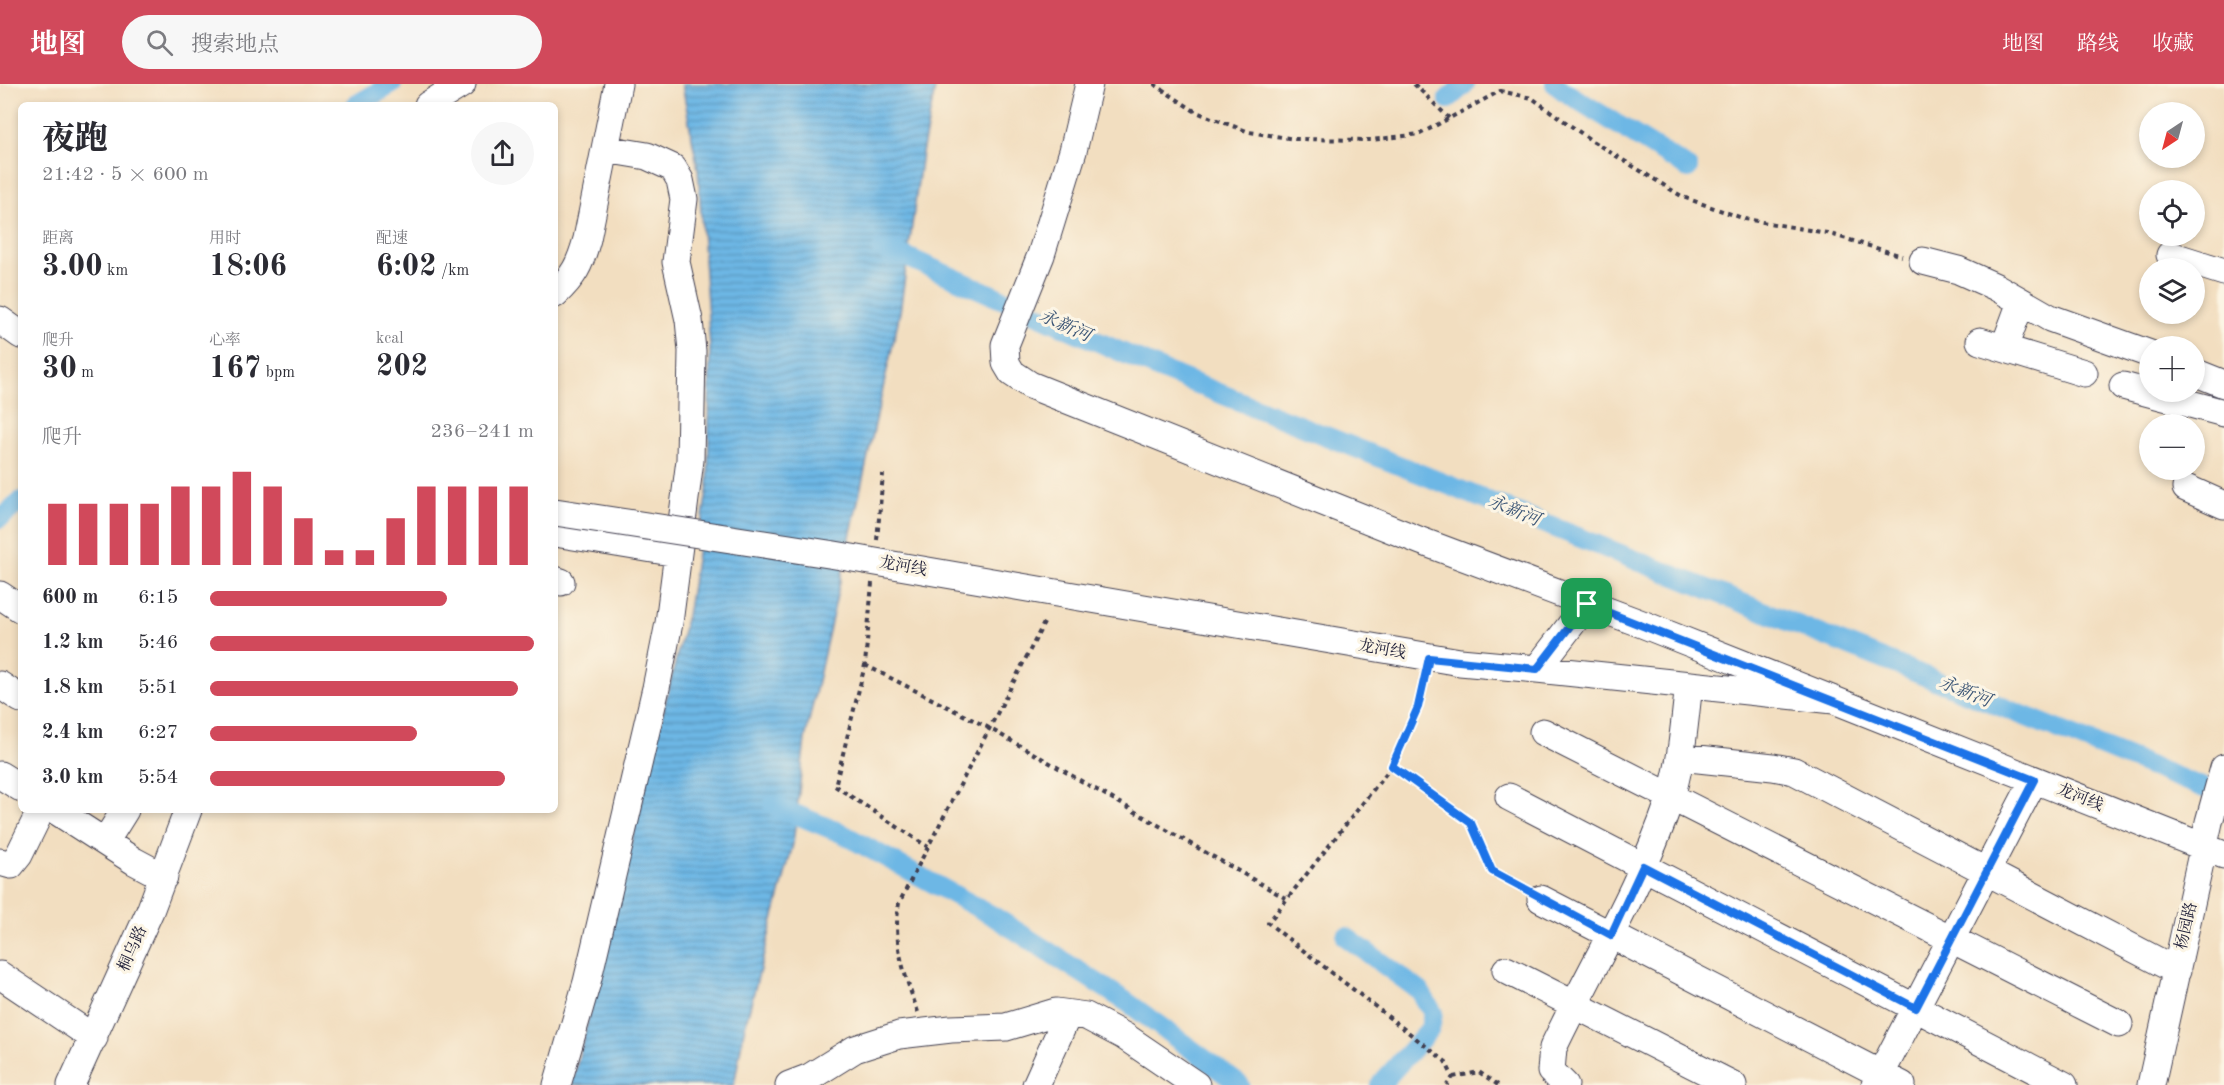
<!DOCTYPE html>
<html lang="zh">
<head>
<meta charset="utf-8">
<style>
	body { margin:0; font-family:"Old Standard TT","Noto Serif SC",serif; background:#f7f7f7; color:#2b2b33; height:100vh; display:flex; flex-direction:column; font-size:22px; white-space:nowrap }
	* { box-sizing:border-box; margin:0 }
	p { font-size:20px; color:#7c7c81 }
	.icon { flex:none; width:33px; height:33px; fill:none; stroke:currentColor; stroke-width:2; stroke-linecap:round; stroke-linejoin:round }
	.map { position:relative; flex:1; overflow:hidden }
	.drawer { position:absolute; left:18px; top:18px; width:540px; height:711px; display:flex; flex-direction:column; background:#fff; border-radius:9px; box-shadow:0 3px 9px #0003 }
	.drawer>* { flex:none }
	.needle { width:39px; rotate:216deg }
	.tools { position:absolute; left:2139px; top:18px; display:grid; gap:12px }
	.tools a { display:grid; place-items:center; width:66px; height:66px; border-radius:50%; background:#fff; box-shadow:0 3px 9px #0003; font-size:30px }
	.pin { position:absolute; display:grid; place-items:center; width:51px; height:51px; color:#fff; margin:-26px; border-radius:12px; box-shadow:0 3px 9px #0006 }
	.round { display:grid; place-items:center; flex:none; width:63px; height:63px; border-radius:32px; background:#f7f7f7 }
	.head { display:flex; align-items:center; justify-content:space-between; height:102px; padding:0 24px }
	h1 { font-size:33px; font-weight:800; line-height:45px }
	.metrics { display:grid; grid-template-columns:repeat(3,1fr); gap:9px; height:102px; padding:6px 24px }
	.metrics div { display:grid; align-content:center }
	.metrics b { font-size:30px; font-weight:800 }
	.metrics small { font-size:16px; font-weight:400 }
	.metrics p { font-size:16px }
	.chart { height:168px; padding:12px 24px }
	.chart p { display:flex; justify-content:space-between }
	.chart svg { width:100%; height:108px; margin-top:6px; stroke:#d1495b; stroke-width:6 }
	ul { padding:0 24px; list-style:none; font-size:20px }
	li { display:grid; grid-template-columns:96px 72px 1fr; align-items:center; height:45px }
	li i { height:15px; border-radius:8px; background:#d1495b }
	header { display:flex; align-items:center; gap:36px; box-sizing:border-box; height:84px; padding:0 30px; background:#d1495b; color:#fff }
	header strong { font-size:28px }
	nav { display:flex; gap:33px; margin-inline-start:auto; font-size:21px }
	.search { width:420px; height:54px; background:#f7f7f7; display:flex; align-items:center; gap:15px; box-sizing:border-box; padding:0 21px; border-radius:33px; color:#7c7c81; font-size:22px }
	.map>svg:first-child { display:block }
	.water { fill:url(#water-rules); stroke:#486c90; stroke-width:1.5 }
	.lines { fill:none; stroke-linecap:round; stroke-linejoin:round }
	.canal { stroke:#6db7e5; stroke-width:20 }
	.minor-casing { stroke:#413e4f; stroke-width:29 }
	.path { stroke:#413e4f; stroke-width:4; stroke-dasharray:4.5 4.5; stroke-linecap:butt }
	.minor { stroke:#fff; stroke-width:27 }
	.minor-bridge-casing { stroke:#413e4f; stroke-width:29; stroke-linecap:butt }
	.minor-bridge { stroke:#fff; stroke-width:27 }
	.route-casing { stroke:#fff; stroke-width:12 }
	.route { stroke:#1a73e8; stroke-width:8 }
	.labels { text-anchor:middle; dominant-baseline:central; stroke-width:6; stroke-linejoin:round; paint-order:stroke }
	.street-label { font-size:16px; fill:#22223b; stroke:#fcf5e5 }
	.water-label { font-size:18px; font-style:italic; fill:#3c5676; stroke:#fcf5e5 }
</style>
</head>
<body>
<header>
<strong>地图</strong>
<div class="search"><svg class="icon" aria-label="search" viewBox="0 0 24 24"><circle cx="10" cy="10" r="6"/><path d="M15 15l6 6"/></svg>搜索地点</div>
<nav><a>地图</a><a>路线</a><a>收藏</a></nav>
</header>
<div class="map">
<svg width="2224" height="1001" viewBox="0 0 2224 1001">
	<defs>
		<pattern id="water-rules" width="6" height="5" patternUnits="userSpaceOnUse" patternTransform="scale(1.5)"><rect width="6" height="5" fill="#6db7e5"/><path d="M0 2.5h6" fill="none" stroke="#5994bb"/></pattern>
	</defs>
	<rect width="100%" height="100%" fill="#fcf5e5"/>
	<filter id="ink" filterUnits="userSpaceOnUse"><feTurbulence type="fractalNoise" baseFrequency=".0167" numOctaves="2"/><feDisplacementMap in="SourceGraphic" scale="12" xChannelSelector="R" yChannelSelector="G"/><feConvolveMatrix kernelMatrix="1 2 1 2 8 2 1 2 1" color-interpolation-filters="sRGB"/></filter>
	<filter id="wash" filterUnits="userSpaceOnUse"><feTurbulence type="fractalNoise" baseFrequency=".008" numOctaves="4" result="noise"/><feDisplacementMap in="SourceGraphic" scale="24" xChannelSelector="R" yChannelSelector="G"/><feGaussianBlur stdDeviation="1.35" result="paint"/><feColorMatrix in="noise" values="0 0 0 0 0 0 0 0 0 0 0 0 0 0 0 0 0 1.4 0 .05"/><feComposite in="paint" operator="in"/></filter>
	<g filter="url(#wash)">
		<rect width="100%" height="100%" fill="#f2dec0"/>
		<!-- water -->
		<path class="water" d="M682,0H936L922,69L900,228L805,655L793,760L744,946L734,1001H572L688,526L708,401L710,264L698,86Z"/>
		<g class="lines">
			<!-- canal -->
			<path class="canal" d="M1555,0L1565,8L1688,84
				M1448,15L1465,0
				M356,21L392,0
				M882,166L900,170L1164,287L2224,712
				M0,434L21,417
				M773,721L841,749L993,832L1127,918L1240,1001
				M1346,853L1420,907L1433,929L1430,945L1380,1001"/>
		</g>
	</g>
	<g filter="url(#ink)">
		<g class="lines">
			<defs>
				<path id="minor" d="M1089,0L1073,67L1041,171L1005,261L1006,279L1012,289L1030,301L1421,457L1642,540L1834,616
					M428,21L462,0
					M2170,171L2224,188
					M1923,177L1958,186L1996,203L2050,234L2150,270
					M555,210C574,192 580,181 587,155L618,0
					M0,236L21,251
					M1980,257L2084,289
					M2004,264L2021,218
					M2194,288L2224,300
					M2123,302L2224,329
					M2186,404L2224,421
					M555,449L677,469
					M555,496L561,498
					M0,511L21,525
					M1278,547L1460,578L1537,585L1834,616L2224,771
					M1537,585L1587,520
					M0,601L21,615
					M1543,648L2119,940
					M1680,673L1773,683L1794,687L2177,887
					M0,691L21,704
					M1509,713L2064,1001
					M55,726L134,777L164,793
					M105,758L125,726
					M0,778L11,781L19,771L41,726
					M1541,815L1902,1001
					M1506,886L1733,1001
					M0,891L94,954
					M71,1001L150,827L188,726
					M557,1001L587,898L656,604L669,539L690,376L692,267L689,236L676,178L684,115L680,96L673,84L647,72L605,65
					M789,1001L810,993L855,965L899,951L951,945L1006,943L1056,928L1086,932L1124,952L1196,1001
					M1036,1001L1068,930
					M1565,1001L1551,987L1553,964C1592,882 1640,804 1669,718C1682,681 1684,640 1689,601
					M1875,1001L2034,696
					M2151,1001L2209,738L2224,684"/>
			</defs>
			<!-- minor casing -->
			<use href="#minor" class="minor-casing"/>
			<!-- path -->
			<path class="path" d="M1154,0L1196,28L1249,48L1295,55L1371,56L1420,50L1500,7L1532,14L1592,57L1683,113L1745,135L1827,149L1902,172
				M1414,0L1449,34
				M877,456L883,390
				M872,499L865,581L835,702L928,763
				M865,581L989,644L1287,815
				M1425,592L1418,623L1392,682L1471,739L1492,787L1523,804
				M1392,682L1268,839L1445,977L1453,993L1447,1001
				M918,928C905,892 892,858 899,819L1044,539
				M1453,993L1479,988L1498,1001"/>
			<!-- minor -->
			<use href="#minor" class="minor"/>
			<defs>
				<path id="minor-bridge" d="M555,428L835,471L1278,547"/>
			</defs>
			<!-- minor-bridge casing -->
			<use href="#minor-bridge" class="minor-bridge-casing"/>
			<!-- minor-bridge -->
			<use href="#minor-bridge" class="minor-bridge"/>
		</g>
	</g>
	<g class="lines" filter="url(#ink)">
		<defs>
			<path id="route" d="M1587,520L2034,696L1916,924L1643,782L1611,851L1492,787L1471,739L1392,682L1418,623L1429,574L1537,585Z"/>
		</defs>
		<!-- route casing -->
		<use href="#route" class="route-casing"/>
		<!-- route -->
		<use href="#route" class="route"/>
	</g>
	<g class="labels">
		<!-- street labels -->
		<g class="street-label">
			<text transform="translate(903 483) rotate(10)">龙河线</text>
			<text transform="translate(1382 566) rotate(10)">龙河线</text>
			<text transform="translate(2080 714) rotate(22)">龙河线</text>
			<text transform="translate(2187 842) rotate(-77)">杨园路</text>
			<text transform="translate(133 865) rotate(-66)">桐乌路</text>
		</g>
		<!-- water labels -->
		<g class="water-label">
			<text transform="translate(1065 242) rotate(24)">永新河</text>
			<text transform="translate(1514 427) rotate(22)">永新河</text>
			<text transform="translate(1965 608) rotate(22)">永新河</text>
		</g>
	</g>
</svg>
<div class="tools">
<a><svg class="needle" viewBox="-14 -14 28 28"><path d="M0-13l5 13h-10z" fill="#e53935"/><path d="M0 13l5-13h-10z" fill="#7c7c81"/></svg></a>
<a><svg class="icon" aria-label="locate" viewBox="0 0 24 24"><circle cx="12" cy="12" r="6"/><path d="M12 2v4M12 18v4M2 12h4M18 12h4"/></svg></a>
<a><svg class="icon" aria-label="layers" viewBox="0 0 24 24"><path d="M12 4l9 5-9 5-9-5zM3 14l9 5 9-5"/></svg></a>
<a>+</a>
<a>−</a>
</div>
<div class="pin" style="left:1587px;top:520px;background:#1e9e55"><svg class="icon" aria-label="arrive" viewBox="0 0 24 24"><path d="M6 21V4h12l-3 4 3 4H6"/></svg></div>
<section class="drawer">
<div class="head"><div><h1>夜跑</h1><p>21:42 · 5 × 600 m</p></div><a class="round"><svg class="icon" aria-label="share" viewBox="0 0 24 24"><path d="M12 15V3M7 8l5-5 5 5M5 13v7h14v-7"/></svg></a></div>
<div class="metrics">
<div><p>距离</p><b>3.00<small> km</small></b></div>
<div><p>用时</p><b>18:06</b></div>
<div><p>配速</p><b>6:02<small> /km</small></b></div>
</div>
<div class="metrics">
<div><p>爬升</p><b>30<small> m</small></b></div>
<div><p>心率</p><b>167<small> bpm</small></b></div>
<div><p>kcal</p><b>202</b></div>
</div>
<div class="chart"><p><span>爬升</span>236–241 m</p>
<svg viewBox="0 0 160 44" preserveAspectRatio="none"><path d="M5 44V19M15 44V19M25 44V19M35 44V19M45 44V12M55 44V12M65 44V6M75 44V12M85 44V25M95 44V38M105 44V38M115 44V25M125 44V12M135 44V12M145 44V12M155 44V12"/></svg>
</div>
<ul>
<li><b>600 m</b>6:15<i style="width:73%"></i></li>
<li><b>1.2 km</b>5:46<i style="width:100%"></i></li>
<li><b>1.8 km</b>5:51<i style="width:95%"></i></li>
<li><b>2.4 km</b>6:27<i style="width:64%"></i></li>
<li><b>3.0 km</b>5:54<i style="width:91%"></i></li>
</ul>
</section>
</div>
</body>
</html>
